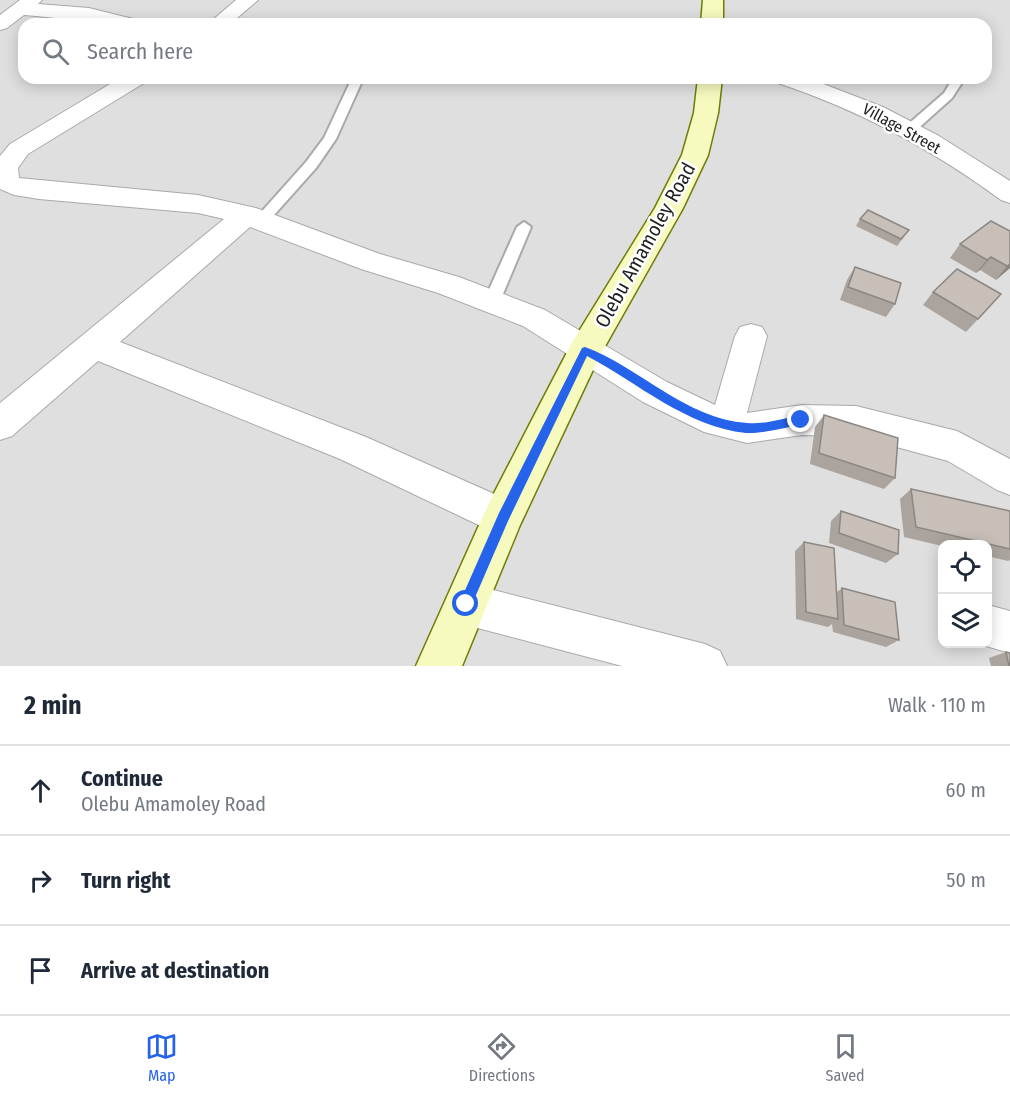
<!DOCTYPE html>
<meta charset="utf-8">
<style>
:root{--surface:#fff;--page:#f2f2f3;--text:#1f2937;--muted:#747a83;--line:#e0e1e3;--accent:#2563eb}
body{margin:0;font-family:"Fira Sans Condensed",sans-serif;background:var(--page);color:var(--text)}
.controls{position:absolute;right:18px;bottom:18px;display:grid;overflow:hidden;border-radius:12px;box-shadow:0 3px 15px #0003}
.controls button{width:54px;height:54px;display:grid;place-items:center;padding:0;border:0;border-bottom:2px solid var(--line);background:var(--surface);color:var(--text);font:30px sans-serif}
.stop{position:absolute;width:18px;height:18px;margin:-14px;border:4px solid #2563eb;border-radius:50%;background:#fff}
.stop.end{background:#2563eb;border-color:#fff;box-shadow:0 2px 6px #0008}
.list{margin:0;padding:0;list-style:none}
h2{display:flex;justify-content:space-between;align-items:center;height:78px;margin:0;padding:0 24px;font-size:26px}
h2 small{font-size:20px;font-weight:400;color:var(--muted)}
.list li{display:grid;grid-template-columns:39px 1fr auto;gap:18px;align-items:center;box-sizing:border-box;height:90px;padding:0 24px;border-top:2px solid var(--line)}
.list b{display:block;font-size:22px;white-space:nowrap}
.list p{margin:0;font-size:20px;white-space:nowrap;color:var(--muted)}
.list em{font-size:20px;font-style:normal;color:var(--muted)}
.icon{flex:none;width:33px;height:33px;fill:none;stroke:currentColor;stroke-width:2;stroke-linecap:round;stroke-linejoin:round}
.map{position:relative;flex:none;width:1010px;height:666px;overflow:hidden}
.search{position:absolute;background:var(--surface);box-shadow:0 3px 15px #0003;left:18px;right:18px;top:18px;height:66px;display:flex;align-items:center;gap:15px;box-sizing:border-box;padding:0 21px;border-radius:18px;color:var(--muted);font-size:22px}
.sheet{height:348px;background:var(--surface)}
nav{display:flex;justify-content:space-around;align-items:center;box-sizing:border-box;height:84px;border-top:2px solid var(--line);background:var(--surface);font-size:16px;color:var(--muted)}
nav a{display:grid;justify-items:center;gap:3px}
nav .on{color:var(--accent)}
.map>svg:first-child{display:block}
.residential{fill:#e0dfdf;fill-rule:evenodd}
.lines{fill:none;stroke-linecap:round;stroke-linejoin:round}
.lane-casing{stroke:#a9a9a9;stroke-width:4}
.street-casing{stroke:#a9a9a9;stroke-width:2}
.secondary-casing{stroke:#707d05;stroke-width:3}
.lane{fill:#fff;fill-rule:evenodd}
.street{fill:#fff;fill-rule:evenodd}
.secondary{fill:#f7fabf;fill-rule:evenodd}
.wall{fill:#aba49e}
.shaded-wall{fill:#8b8681}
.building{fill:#c7bfb8;stroke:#8b8681;stroke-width:1.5}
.route{fill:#2563eb}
.labels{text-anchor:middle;stroke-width:5;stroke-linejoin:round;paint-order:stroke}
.far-street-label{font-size:16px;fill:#222;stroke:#fff}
.street-label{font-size:20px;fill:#222;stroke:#fff}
</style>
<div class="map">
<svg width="1010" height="666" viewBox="0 0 1010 666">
<rect width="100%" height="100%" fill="#f2efe9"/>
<!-- residential -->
<path class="residential" d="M0 0H1010V666H0ZM24 24H986V78H24ZM942 544H988V644H942Z"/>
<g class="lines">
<!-- lane casing -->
<g class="lane-casing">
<path id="lane" d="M352 78 363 79 336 139 316 168 266 224H256L254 221 256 218 306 162 324 138Z
M953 78H965L952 98 913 133H905L903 130 905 127 944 93Z
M524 222 531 227 500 301 498 305H486L484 301 517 227Z"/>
</g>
<!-- street casing -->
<g class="street-casing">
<path id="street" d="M20 0H42L38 4 89 8 137 20 140 24C101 24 63 18 24 15L7 28 0 30V15Z
M236 0H258L230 24H208Z
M120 78H147L144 83 28 154 18 168 19 178 198 195 256 208 380 254 459 277 545 310 667 382 715 405 735 336 740 327 751 324 762 327 767 336 747 413 802 405 856 406 957 431 1010 459V495L997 490 948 461 856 436 802 435 747 443 704 432 643 402 523 326 438 293 361 269 250 227 120 342 366 437 517 504 522 517 517 530 503 535 489 530 340 459 98 361 12 436 0 440V403L224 219 198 213 39 199 14 195 0 189V156L10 144Z
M775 78H808L883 107 939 136 1010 181V203L1001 200C932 149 859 110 778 83Z
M466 583 705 644 720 651 727 666H622L466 625 451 619 445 604 451 589Z
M988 605 1010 611V653L979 644H988Z"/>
</g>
<!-- secondary casing -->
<g class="secondary-casing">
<path id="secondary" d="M703 0H723V24H701Z
M698 78H722L718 113 708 155 683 208 599 357 520 525 462 666H416L489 503 536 412 573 341 655 208 682 155 694 113Z"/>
</g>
<!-- lane -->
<use href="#lane" class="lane"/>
<!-- street -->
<use href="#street" class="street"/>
<!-- secondary -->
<use href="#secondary" class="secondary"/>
</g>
<!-- wall -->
<path class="wall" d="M860 219 904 237 897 246 856 226Z
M991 221 1010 268 996 280 980 270 976 273 950 258 960 244Z
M855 267 895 304 886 317 840 300 847 280Z
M933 292 1001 294 966 332 923 305Z
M824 415 895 478 884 489 810 464 815 427Z
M911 489 1010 511V560L1008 561 987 556V544H942V546L904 537 900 499Z
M841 511 898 554 886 563 829 543 831 521Z
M804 542 837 592 842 588 899 640 886 647 833 632 832 624 828 627 796 619 795 551Z
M1006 652 1010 666H991L989 658Z"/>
<!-- shaded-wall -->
<path class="shaded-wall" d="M991 257 980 270 976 273 987 260Z
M1010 264V268L996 280 1007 266Z"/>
<!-- building -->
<path class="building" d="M868 210 909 230 901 239 860 219Z
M991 221 1010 231V264L1007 266 991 257 987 260 960 244Z
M855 267 901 283 895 304 848 287Z
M957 269 1001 294 978 319 933 292Z
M824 415 898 438 895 478 819 453Z
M911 489 1010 511V549L916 527Z
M841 511 899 530 898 554 839 533Z
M804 542 834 548 838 619 806 612Z
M842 588 895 602 899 640 844 625Z
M1006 652 1010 653V666H1009Z"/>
<!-- route -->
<path class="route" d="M585 347C639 367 686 419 747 423 764 425 784 418 801 415L807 420 801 425C785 427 763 434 746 433 687 427 638 383 587 356L508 521 470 609 466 610 461 609 459 604 499 513 582 348Z"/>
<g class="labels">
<!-- far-street labels -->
<g class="far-street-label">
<text transform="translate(902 128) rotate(29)" y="6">Village Street</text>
</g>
<!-- street labels -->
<g class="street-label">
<text transform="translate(645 245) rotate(-61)" y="7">Olebu Amamoley Road</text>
</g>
</g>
</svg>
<div class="controls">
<button><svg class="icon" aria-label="locate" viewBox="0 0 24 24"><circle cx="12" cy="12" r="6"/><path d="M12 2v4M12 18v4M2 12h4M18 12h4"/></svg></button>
<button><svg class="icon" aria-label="layers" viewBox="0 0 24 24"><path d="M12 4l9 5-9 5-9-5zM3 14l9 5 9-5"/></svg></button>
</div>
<div class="stop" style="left:466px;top:604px"></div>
<div class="stop end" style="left:801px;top:420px"></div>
<div class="search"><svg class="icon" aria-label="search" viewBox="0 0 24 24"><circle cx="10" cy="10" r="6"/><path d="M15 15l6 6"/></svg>Search here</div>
</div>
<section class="sheet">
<h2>2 min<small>Walk · 110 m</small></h2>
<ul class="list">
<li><svg class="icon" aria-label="ahead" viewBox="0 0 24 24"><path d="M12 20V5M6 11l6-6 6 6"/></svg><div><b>Continue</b><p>Olebu Amamoley Road</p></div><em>60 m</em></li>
<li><svg class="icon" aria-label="right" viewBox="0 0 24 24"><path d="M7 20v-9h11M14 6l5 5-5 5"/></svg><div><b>Turn right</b></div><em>50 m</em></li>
<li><svg class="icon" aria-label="arrive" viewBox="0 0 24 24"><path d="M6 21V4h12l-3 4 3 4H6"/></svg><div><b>Arrive at destination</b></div></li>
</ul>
</section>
<nav>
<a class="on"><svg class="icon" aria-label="map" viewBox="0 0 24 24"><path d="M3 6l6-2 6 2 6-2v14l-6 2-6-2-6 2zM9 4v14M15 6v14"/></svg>Map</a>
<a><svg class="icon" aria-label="directions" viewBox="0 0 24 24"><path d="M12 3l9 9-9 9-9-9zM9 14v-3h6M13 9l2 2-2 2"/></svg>Directions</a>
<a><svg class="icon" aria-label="saved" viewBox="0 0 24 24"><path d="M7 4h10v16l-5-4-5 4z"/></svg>Saved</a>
</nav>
